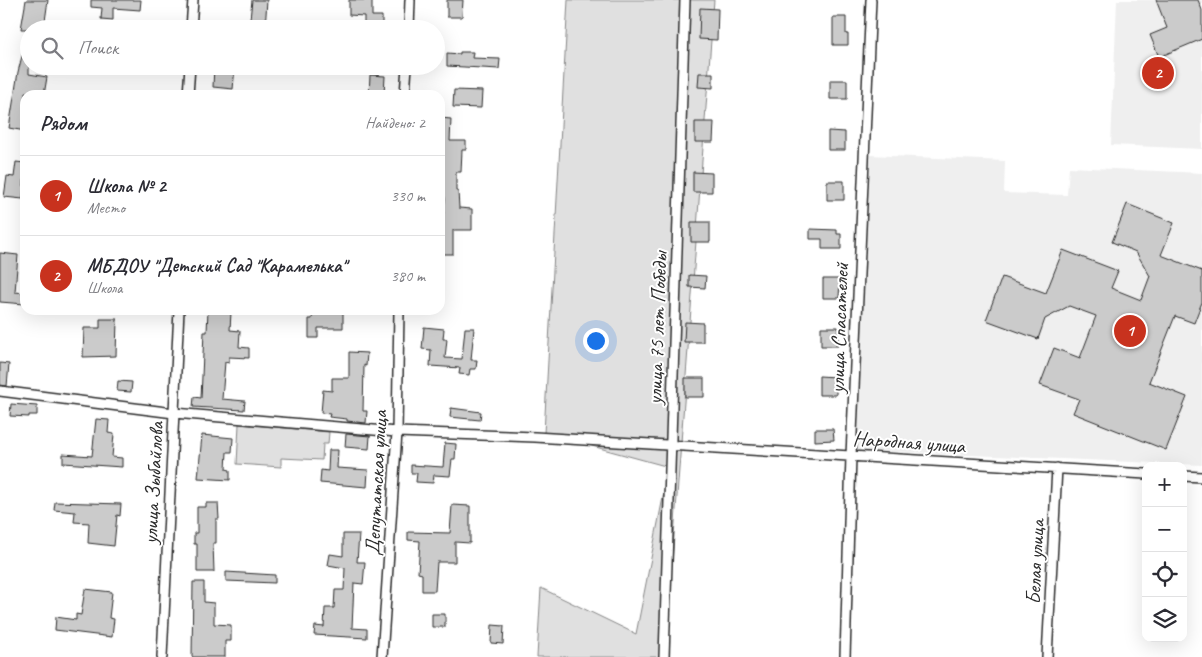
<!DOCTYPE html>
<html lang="ru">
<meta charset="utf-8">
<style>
:root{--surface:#fff;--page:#f2f2f3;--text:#2b2b33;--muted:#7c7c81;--line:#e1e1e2;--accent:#c8321e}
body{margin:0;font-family:Caveat,sans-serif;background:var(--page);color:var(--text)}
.controls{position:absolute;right:15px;bottom:15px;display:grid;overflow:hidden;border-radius:10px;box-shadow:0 5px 20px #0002}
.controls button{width:45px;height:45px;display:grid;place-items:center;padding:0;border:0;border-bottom:1px solid var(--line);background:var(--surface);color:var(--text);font:25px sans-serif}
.you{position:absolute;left:595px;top:340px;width:18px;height:18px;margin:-12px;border:4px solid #fff;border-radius:50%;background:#1a73e8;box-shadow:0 0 0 8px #1a73e833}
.badge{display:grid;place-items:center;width:32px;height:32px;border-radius:50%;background:var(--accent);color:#fff;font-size:16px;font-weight:700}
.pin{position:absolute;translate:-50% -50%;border:2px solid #fff;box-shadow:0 1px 5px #0006}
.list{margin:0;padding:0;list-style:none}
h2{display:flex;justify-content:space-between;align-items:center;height:65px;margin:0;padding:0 20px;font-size:21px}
h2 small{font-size:16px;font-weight:400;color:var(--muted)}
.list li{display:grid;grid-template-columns:32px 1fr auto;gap:15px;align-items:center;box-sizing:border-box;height:80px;padding:0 20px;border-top:1px solid var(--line)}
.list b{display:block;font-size:19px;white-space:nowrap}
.list p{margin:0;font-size:16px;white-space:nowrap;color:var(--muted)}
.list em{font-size:16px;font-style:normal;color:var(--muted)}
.icon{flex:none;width:28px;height:28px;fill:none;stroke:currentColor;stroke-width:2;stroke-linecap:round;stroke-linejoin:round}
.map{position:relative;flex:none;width:1202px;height:657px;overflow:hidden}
.search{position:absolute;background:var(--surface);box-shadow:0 5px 20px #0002;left:20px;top:20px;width:425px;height:55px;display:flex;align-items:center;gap:12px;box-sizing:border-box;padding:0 18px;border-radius:28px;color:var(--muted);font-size:19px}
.panel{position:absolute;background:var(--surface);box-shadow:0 5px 20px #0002;left:20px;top:90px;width:425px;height:225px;border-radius:15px}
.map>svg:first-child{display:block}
.built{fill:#efefef}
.green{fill:#e0e0e0;stroke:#868686}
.building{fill:#cbcbcb;stroke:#2b2b2b}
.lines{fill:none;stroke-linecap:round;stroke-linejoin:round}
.minor-casing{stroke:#2b2b2b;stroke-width:12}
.minor{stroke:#fff;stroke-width:9}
.labels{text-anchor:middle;stroke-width:4;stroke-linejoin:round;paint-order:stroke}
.street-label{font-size:21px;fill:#2b2b2b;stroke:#fff}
</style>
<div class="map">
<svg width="1202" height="657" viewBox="0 0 1202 657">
<rect width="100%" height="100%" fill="#fff"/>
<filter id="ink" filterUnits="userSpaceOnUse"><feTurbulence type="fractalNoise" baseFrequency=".02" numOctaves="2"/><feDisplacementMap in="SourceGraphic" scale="10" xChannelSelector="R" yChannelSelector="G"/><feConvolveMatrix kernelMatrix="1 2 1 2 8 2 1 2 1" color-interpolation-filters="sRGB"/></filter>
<g filter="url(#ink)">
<!-- built -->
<path class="built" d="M1117 0H1202V149L1111 145Z
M869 155 1005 161 1004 193 1067 195 1069 167 1202 173V465L857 450Z"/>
<!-- green -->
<path class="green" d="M568 0H714L665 657H537L541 588 636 634 669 467 544 433Z
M239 424 329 432 328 444H323L322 460 281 458V467L237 464Z"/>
<!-- building -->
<path class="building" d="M26 0H48L45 21 63 24V29H21Z
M91 0H141L140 10 113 8V20L101 19 102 8 91 7Z
M252 0H267L265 29H249Z
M349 0H372V16H382V29H364V16L349 15Z
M447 0H463L462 17H447Z
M1156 0H1198L1202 10V39L1159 57 1150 35 1167 28Z
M700 8 718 9 717 40 699 39Z
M833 17H846V34H848V45H833Z
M25 44H29V74L47 77 44 95 25 92V131L9 128 18 72Z
M460 52H473L472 58 500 59 499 69 447 66V53L460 54Z
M214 66 235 67 233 89 213 87Z
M699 73H713V88L698 87Z
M370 75 385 76 384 95H369Z
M830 80H847V99H830Z
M454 90 482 91 481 108 453 107Z
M441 118 451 119 450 141H466V150H462L461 172H456V191H458L459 208 472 209V230H453V254H440V219H443L445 199 443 188H440Z
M695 122H714L713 142H695Z
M828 131 845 132V150H828Z
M16 162 25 163 23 199 4 197 7 176 14 177Z
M693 172 712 173V192H693Z
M827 181H844V200H827Z
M1127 204 1174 223 1161 255 1202 271V302L1194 323 1175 316 1149 382 1187 397 1166 450 1073 413 1079 399 1040 385 1054 348 1080 358 1096 316 1069 306 1045 319 1038 339 986 320 1002 277 1046 293 1063 250 1118 271 1111 288 1141 300 1150 276 1136 252 1112 242Z
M691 222H710V242H691Z
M810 229 837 230V234H841V249H822V239H810Z
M0 253 18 255 15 292 25 293V304L0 302Z
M689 275 706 276 705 288 689 287Z
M823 279H840L839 298H823Z
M208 310 231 312 230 330 240 331 239 347 249 348V358L229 357V363L225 362 222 399 245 401 244 410 193 407 194 397 201 398 204 332H207Z
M313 310H343V328H318V338H309V319H312Z
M100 319H117L116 356 83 357 84 328H100Z
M685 322 703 323V342H684Z
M424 327 444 329 443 339H447L445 358 462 359 465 328H474L471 360H477L476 369H470L469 375 459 374 460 368 430 366 431 350 422 349Z
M821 327H838V346H821Z
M349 352 367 353 366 366 364 365 363 411H367L366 423 347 421V419L329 417 330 414 321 413 323 390 332 391V378H349Z
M0 363 9 364 7 386 0 385Z
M819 376 836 377V395H819Z
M685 378H704V397H685Z
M118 381 132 382 131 392 117 391Z
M11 404 37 406V415H29V417L10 416Z
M451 408 481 412 480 420 450 417Z
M96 419 109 420 108 433 114 434 112 457 122 458V467L63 463V454L92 456Z
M815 429H833L834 440 815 441Z
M346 434 370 436 369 449 345 447Z
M202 435 233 438 232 452H227L226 469 230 470V480L198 478Z
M445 443 456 444 455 459H452L450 476 434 475 433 483 416 482 417 473H411V465L443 467Z
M329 450H338L337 468 368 470 367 487 320 483 321 470 328 471Z
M55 502 121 504 120 516 117 515 114 546 88 543 89 523 74 522 75 512 54 510Z
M206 503H218L219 519H216V543H213L214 572H197V544H194V533H197V507H206Z
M452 505 470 506V543L455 542V562H437L435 591H422V574L418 573 420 541 408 540V532L450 533Z
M343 534H359L357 562H365L363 584 354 583 352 628 367 629V638L314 635 315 626 324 627 325 608H334L335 590H344L345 568 328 565 330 554 343 556Z
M226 572 275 575V583L226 581Z
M193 582H204V602L214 603V624L231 625V641H225V657H192Z
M85 589 112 592 109 618 114 619 112 637 55 630 56 617 76 620V614L81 615Z
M432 614H445V627H432Z
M492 625 504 626 503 644 491 643Z"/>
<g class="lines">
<!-- minor casing -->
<g class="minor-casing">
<path id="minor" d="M191 29 193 0
M409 29 410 0
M188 95 190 66
M405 95 407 66
M0 391 174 413 397 432 535 437 1146 474
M1183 476 1202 477
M162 657 179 310
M382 657 397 432 399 310
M664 657 685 0
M845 657 851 456 871 0
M1047 657 1057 468"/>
</g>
<!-- minor -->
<use href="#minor" class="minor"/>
</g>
</g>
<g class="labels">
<!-- street labels -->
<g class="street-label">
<text transform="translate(657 328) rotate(-88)" y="7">улица 75 лет Победы</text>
<text transform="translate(839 328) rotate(-88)" y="7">улица Спасателей</text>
<text transform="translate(909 442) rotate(4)" y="7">Народная улица</text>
<text transform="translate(153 483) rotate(-87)" y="7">улица Зыбайлова</text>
<text transform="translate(376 483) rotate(-87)" y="7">Депутатская улица</text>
<text transform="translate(1035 562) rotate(-87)" y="7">Белая улица</text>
</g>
</g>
</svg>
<div class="controls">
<button>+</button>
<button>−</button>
<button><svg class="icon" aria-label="locate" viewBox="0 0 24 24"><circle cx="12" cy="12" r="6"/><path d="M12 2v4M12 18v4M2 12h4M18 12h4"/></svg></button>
<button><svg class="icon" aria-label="layers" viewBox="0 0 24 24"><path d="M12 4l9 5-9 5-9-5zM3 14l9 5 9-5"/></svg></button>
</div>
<div class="you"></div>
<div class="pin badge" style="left:1130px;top:331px">1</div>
<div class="pin badge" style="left:1158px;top:73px">2</div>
<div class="search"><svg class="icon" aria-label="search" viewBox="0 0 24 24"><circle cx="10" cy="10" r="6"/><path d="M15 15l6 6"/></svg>Поиск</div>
<section class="panel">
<h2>Рядом<small>Найдено: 2</small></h2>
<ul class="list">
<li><span class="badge">1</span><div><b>Школа № 2</b><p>Место</p></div><em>330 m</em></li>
<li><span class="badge">2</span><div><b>МБДОУ &quot;Детский Сад &quot;Карамелька&quot;</b><p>Школа</p></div><em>380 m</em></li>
</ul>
</section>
</div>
